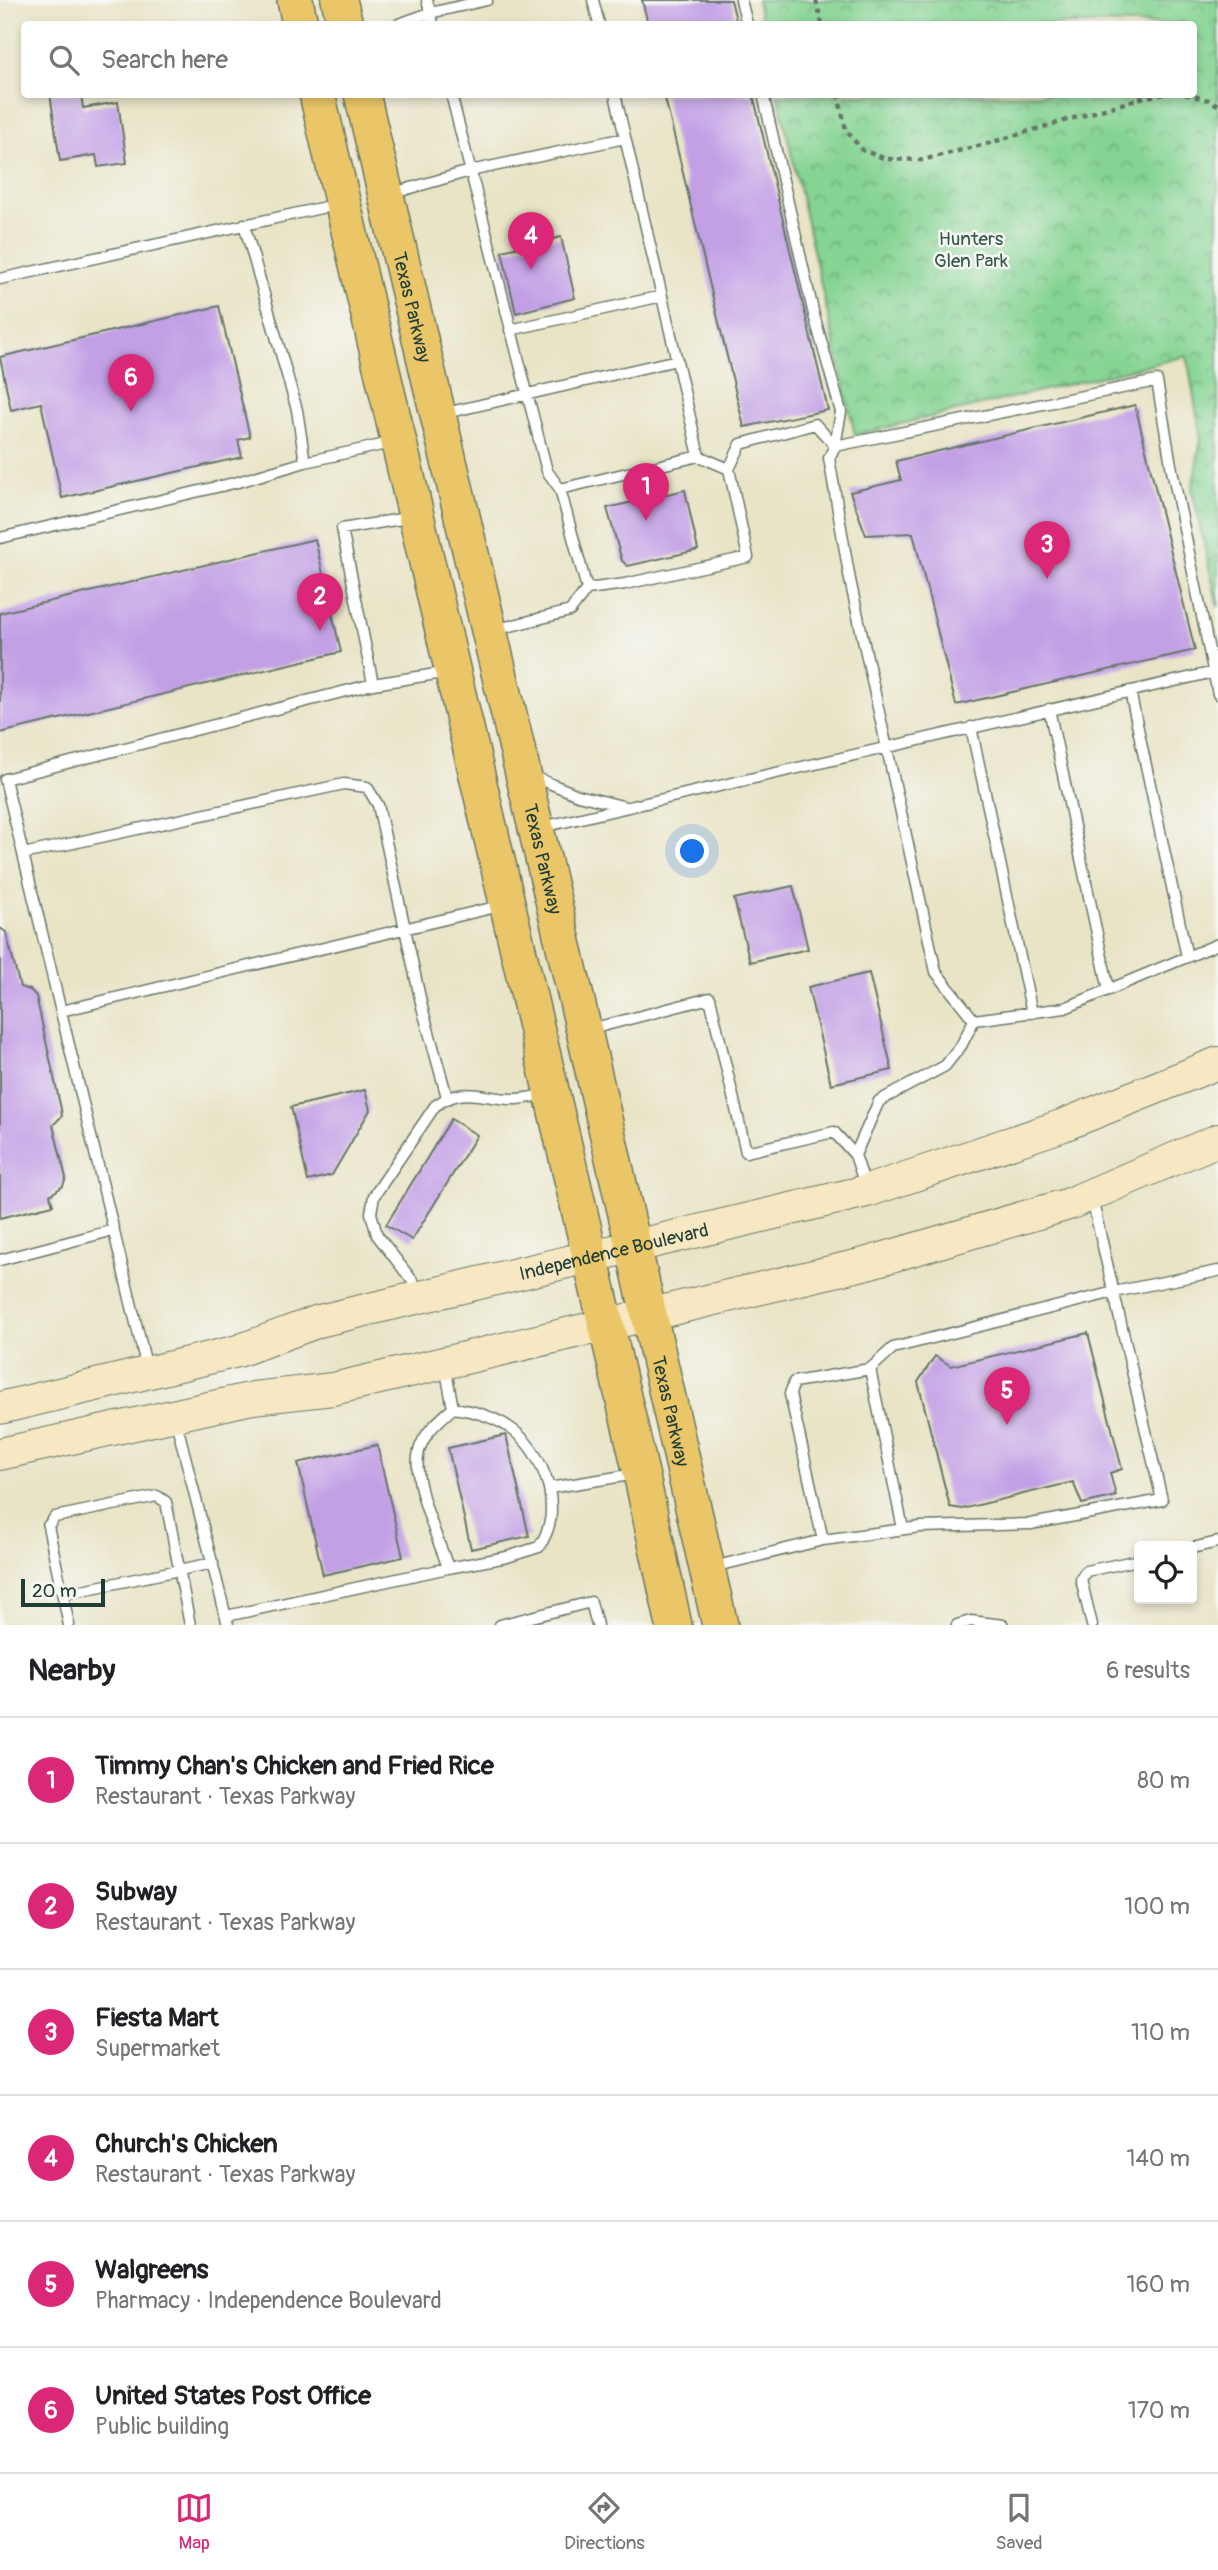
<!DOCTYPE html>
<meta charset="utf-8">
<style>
:root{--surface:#fff;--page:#f2f2f2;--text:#202124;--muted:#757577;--line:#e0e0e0;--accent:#db2777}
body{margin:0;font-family:Pangolin,sans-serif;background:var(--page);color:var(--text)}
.controls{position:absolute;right:21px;bottom:21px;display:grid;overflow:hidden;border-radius:7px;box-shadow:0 4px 10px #0003}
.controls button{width:63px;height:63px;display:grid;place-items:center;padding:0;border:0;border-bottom:2px solid var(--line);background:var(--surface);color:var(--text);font:35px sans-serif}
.scale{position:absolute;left:21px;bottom:18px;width:84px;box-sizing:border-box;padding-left:7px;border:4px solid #1f3d34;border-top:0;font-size:19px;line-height:24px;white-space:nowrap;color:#1f3d34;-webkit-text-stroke:5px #f6f6f2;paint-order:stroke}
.you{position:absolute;left:693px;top:852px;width:24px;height:24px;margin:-18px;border:5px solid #fff;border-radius:50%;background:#1a73e8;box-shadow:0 0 0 10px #1a73e833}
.badge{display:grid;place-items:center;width:46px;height:46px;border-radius:50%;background:var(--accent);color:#fff;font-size:23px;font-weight:700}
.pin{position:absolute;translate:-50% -58px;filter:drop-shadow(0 2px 4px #0008)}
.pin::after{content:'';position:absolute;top:37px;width:24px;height:21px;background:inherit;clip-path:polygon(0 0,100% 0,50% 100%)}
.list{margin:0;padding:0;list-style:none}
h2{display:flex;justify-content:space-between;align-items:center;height:91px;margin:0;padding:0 28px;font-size:30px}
h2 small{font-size:23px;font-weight:400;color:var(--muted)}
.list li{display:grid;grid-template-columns:46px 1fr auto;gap:21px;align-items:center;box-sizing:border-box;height:126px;padding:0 28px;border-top:2px solid var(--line)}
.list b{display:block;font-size:26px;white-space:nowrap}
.list p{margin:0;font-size:23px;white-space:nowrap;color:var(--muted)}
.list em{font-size:23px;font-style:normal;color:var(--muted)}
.icon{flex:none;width:38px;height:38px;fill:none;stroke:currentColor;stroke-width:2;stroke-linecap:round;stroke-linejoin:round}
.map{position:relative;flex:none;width:1218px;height:1625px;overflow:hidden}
.search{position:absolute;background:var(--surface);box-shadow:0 4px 10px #0003;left:21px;right:21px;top:21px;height:77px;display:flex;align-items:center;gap:18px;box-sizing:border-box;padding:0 24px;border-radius:7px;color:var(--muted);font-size:26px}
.sheet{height:847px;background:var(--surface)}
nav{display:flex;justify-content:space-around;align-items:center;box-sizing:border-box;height:98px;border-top:2px solid var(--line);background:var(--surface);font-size:19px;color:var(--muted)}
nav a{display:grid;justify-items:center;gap:4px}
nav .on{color:var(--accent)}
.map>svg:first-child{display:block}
.park{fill:url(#park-crowns);stroke:#528864;stroke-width:2}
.building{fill:#c3a0e6}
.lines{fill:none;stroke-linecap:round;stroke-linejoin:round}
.service-casing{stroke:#667767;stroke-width:13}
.secondary-casing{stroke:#667767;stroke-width:34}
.primary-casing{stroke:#667767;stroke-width:38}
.path{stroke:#667767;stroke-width:4.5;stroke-dasharray:5 5;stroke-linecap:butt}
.service{stroke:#fff;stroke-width:10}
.secondary{stroke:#f7e8c3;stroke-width:32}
.primary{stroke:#ebc669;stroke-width:35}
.labels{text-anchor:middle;stroke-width:5;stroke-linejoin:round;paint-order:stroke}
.park-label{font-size:19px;fill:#335b47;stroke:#f6f6f2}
.street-label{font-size:19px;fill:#1f3d34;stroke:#f6f6f2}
</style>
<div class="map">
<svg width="1218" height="1625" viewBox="0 0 1218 1625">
<defs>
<pattern id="park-crowns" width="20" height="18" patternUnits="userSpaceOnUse" patternTransform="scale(1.75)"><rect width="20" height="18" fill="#85d493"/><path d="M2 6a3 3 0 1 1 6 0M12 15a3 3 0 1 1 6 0" fill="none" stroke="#6cad79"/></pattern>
</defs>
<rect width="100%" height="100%" fill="#f6f6f2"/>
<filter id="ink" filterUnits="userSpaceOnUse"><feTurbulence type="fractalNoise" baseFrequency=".0143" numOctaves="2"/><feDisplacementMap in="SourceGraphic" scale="14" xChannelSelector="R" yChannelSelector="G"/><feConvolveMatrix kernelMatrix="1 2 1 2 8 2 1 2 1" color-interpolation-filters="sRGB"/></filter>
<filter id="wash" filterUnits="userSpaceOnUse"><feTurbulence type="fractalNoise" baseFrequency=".00686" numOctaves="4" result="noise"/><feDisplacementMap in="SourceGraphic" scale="28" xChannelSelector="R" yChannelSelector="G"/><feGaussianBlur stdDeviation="1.57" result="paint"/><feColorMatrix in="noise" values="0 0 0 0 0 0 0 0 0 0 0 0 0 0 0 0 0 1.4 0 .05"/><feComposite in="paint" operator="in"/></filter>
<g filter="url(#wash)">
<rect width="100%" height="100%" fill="#e9e4c6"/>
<!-- park -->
<path class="park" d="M757 0H1218V607L1192 490 1201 439 1187 356 855 435 778 95 1194 94V24H762Z"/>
<g id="blocks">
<!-- building -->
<path class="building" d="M642 0H731L737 24H648Z
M50 94H81L83 108 118 102 127 163 98 167 96 155 60 161Z
M664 94H753L828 410 744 427Z
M561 237 575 298 516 313 502 251Z
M219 306 250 437 238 440 242 457 62 498 41 403 11 410 0 357Z
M1135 405 1195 650 956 705 913 533 866 535 850 492 901 480 896 461Z
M685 490 698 550 628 566 622 561 607 508Z
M315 539 341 652 0 733V613Z
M793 886 808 949 750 962 734 899Z
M0 928 6 932 20 987 30 990 36 996 61 1109 62 1116 53 1125 66 1178 63 1186 50 1195 53 1205 0 1218Z
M869 973 892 1070 831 1084 808 987Z
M365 1090 370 1110 332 1175 308 1181 291 1107Z
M451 1119 477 1135 412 1240 386 1225Z
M1088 1333 1122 1469 1110 1473 1116 1496 1082 1504 1073 1482 962 1509 950 1507 918 1382 935 1356 951 1366Z
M506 1435 529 1536 471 1549 448 1448Z
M377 1445 403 1557 323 1575 298 1463Z"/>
</g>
</g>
<g filter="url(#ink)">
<use href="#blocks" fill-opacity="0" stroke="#667767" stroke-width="2"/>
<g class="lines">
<!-- service casing -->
<g class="service-casing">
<path id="service" d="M427 0 433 24
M593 0 599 24
M741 0 747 24
M399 24 430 13 487 0
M451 94 547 471 560 489
M615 94 699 456 729 469
M763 94 814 315 841 412 835 446
M390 194 470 171 625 138
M244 224 297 410 305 462
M0 279 339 204
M510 330 662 296
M441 414 677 360
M413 517 342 529 373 684 449 672
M0 538 238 482 305 462 395 442
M587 589 560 489 699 456
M494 630 570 611 587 589 625 584 748 557 729 469 741 444 815 424 835 446
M1130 691 1187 957
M1049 709 1109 990
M971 727 1032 1013
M532 776 578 795 626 807
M542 827 1214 672
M23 854 344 784 367 787 378 805 422 1007 447 1097
M61 1011 504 905
M974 1020 1065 1008 1218 944
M587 1030 710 998 746 1152 834 1132 855 1155
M866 1188 855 1155 879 1101 945 1066 961 1046 974 1020 936 972 850 580 829 458 835 446 1157 381 1171 465 1218 694
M0 1260 114 1230
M421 1292 377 1235 371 1213 374 1196 435 1106C461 1086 479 1097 509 1099 521 1100 535 1096 547 1094
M445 1366 453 1408
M147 1369 5 779 373 684
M175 1417 228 1625
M903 1529 870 1369 893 1348 1114 1292 1218 1271
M823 1540 790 1394 794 1382 870 1369
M1192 1548 1218 1542
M713 1567 823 1540 920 1527 1031 1524 1162 1500 1092 1199
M448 1568 507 1557 539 1547C552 1527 553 1511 549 1488
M63 1594 213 1563
M226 1616 448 1568C438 1537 411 1482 419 1451 424 1432 440 1420 453 1408 504 1415 535 1437 549 1488L636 1474
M69 1625 48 1526 55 1517 157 1496 166 1502 190 1625
M500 1625 591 1602 597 1625
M957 1625 971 1621 1003 1625
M1092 1625 1081 1579 1086 1571 1139 1560"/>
</g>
<!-- secondary casing -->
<g class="secondary-casing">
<g id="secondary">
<path id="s1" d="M0 1408 238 1351 319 1321 867 1191 1061 1126 1218 1063"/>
<path d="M0 1454 253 1398 333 1389 864 1264 1069 1204 1218 1140"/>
</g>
</g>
<!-- primary casing -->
<g class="primary-casing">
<g id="primary">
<path d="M295 0 300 24"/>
<path d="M339 0 345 24"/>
<path d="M317 94 641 1473 674 1625"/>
<path id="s2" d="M362 94 584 1031 720 1625"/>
</g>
</g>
<!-- path -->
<path class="path" d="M816 0 822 24
M838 94 846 130 862 150 886 159 922 160 986 144 1145 97 1166 94
M1185 94 1209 100 1218 105"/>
<!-- service -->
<use href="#service" class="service"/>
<!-- secondary -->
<use href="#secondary" class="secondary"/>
<!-- primary -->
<use href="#primary" class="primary"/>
</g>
</g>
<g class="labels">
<!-- park labels -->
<g class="park-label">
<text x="971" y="245">Hunters<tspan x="971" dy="22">Glen Park</tspan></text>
</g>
<!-- street labels -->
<g class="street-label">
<text dy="7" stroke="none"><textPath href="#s2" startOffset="219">Texas Parkway</textPath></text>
<text dy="7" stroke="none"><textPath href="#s2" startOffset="786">Texas Parkway</textPath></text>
<text dy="7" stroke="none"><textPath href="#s1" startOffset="634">Independence Boulevard</textPath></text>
<text dy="7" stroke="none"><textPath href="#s2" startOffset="1353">Texas Parkway</textPath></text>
</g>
</g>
</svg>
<div class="controls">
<button><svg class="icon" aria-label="locate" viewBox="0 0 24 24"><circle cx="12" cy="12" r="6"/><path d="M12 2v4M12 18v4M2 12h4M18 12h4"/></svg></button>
</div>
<div class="scale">20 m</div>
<div class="you"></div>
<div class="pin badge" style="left:646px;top:521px">1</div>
<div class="pin badge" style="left:320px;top:631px">2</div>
<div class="pin badge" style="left:1047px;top:579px">3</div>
<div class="pin badge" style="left:531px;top:270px">4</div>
<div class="pin badge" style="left:1007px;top:1425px">5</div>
<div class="pin badge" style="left:131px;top:412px">6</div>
<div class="search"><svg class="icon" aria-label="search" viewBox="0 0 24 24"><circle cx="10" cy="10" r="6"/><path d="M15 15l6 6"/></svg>Search here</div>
</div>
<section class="sheet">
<h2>Nearby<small>6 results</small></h2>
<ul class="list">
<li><span class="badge">1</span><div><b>Timmy Chan's Chicken and Fried Rice</b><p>Restaurant · Texas Parkway</p></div><em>80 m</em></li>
<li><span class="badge">2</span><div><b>Subway</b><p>Restaurant · Texas Parkway</p></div><em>100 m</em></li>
<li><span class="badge">3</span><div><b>Fiesta Mart</b><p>Supermarket</p></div><em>110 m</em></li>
<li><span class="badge">4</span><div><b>Church's Chicken</b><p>Restaurant · Texas Parkway</p></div><em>140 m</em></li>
<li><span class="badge">5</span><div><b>Walgreens</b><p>Pharmacy · Independence Boulevard</p></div><em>160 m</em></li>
<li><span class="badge">6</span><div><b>United States Post Office</b><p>Public building</p></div><em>170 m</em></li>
</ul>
</section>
<nav>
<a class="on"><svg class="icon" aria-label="map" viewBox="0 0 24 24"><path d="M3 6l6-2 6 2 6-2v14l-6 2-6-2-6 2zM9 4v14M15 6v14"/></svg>Map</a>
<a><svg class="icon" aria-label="directions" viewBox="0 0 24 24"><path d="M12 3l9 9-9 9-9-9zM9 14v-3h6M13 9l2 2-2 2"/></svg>Directions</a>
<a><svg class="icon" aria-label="saved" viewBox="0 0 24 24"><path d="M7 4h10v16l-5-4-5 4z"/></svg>Saved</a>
</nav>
